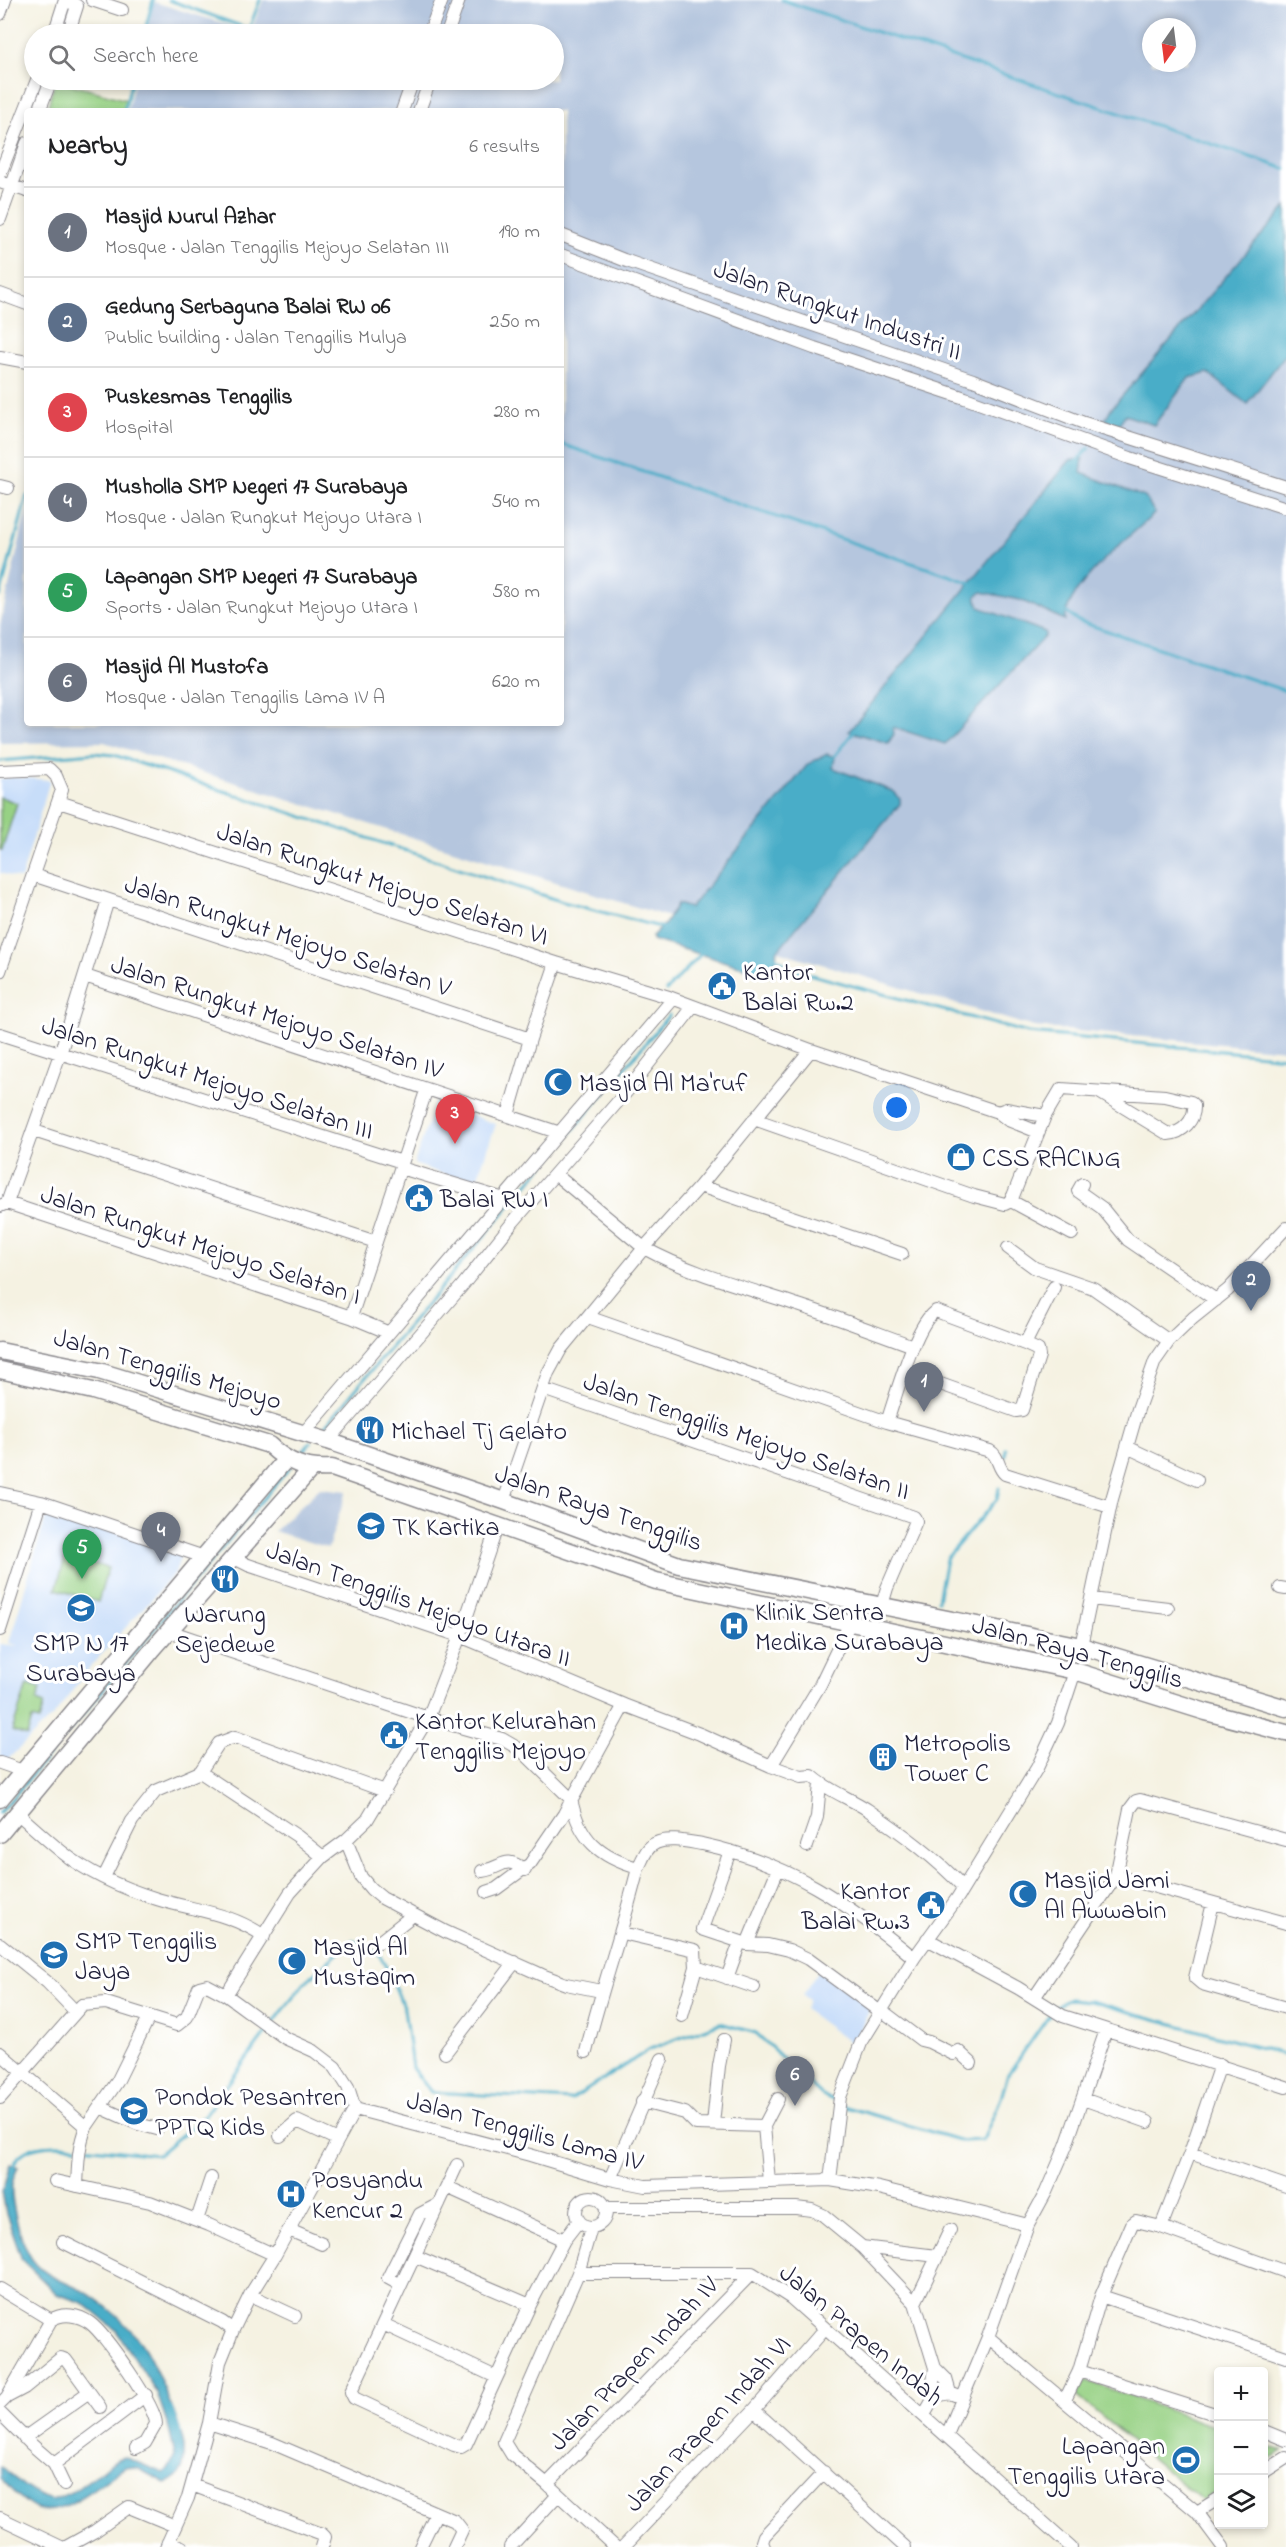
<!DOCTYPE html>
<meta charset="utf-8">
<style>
:root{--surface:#fff;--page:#f6f6f6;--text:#202124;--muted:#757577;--line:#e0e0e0;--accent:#ea580c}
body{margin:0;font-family:"Indie Flower",sans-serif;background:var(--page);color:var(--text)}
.controls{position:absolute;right:18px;bottom:18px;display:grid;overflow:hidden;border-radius:6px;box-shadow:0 3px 9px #0003}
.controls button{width:54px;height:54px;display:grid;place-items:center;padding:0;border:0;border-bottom:2px solid var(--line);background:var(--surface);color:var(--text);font:30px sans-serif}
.compass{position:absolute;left:1142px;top:18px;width:54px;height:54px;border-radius:50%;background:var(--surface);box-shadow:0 3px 9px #0003;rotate:194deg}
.you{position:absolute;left:897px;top:1108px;width:21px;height:21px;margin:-15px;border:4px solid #fff;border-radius:50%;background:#1a73e8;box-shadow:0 0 0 9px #1a73e833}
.badge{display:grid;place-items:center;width:39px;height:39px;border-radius:50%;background:var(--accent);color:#fff;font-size:20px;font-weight:700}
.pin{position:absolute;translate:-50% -50px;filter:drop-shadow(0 2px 3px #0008)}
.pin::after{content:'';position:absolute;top:32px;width:21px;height:18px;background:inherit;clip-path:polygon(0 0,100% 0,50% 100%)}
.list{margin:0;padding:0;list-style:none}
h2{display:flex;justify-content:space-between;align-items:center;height:78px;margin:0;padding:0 24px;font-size:26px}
h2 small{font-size:20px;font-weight:400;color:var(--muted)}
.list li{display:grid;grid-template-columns:39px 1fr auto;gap:18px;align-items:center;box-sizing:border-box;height:90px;padding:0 24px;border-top:2px solid var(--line)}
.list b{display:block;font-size:22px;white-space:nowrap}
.list p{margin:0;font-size:20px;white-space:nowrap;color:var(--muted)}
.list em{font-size:20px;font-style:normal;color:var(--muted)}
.icon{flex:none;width:33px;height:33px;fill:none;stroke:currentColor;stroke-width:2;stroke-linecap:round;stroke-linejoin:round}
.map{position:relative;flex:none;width:1286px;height:2547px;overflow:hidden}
.search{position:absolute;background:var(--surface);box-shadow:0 3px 9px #0003;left:24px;top:24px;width:540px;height:66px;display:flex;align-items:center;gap:15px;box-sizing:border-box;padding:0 21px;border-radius:33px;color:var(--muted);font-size:22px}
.panel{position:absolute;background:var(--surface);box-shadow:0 3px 9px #0003;left:24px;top:108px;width:540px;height:618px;border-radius:6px}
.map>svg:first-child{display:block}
.built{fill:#c7ddf9}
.industrial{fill:#b5c6de;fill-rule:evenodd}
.green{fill:#97d184;stroke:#5c7a60;stroke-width:1.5}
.water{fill:#49adc8;stroke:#366882;stroke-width:1.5}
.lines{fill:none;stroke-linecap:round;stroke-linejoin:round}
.stream{stroke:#49adc8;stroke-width:3}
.street-casing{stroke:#8c8a8e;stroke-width:14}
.secondary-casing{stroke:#8c8a8e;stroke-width:19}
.street{stroke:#fff;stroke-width:12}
.secondary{stroke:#fff;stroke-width:16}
.labels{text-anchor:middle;stroke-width:6;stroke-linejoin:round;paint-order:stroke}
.street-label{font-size:26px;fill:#22223b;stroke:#fff}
.poi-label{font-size:26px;fill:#22223b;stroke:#fff;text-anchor:start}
</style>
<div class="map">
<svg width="1286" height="2547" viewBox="0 0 1286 2547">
<rect width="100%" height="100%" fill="#fff"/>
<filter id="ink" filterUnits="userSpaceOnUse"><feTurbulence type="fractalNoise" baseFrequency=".0167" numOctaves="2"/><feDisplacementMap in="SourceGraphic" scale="12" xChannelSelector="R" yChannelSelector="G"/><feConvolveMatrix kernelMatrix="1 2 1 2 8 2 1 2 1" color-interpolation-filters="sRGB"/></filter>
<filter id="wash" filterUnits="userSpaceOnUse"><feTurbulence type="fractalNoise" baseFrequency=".008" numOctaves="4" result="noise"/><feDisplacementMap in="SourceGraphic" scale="24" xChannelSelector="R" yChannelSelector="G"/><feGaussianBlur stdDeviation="1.35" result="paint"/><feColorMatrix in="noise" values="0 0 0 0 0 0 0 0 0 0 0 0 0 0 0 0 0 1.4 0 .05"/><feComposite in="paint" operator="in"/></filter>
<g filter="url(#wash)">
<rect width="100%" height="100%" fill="#f5f2e2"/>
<!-- built -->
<path class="built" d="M13 777 50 780 21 879 0 873V779Z
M435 1102 496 1124 475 1185 414 1164Z
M47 1513 100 1526 182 1552 175 1573 90 1667 55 1714 7 1760 0 1757V1644L19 1646 9 1643Z
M819 1970 871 2007 853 2045 804 2009 809 2000 802 1995Z"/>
<!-- industrial -->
<path class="industrial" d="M263 0H1286V1050L1034 1027 801 958 104 742 0 743V625L27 509V723H561V111H127L135 80H554V34H146L154 2 251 32ZM1151 27H1187V63H1151Z
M320 1488 347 1491 328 1548 274 1531Z"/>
<!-- green -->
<path class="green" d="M55 80 127 100 124 111H47Z
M0 797 17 803 2 850H0Z
M66 1555 108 1568 98 1602 56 1589Z
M27 1685 41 1689 37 1701 44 1704 39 1721 32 1719 27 1736 12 1731Z
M1085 2380 1218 2428V2491L1203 2501 1077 2396Z
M1264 2445 1282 2451 1264 2463Z"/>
<!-- water -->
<path class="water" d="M1286 207V354L1247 404 1208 373 1189 378 1154 425 1125 415 1119 424 1105 420 1110 410Z
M1083 459 1081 473 1145 497 1155 513C1129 538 1067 585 1065 620L1020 600 982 592 976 596 979 607 1045 632V636L945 744 893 727 894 734 888 743 849 731 1070 460Z
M827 754 835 757 833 768 892 791 900 799V804L777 951 773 976 652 940V936L665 924 677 904 690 908 808 764Z
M10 2164 18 2167C16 2172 13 2178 12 2184 10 2201 20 2238 29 2254 42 2279 71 2282 92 2296 109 2308 129 2326 141 2343 152 2358 184 2431 184 2448 185 2465 183 2479 165 2483L139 2469 125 2467C105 2480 64 2517 39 2510 26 2506 11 2488 0 2478V2466C17 2480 31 2495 53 2500L74 2491 117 2459 124 2457 163 2473 168 2470 175 2456 169 2429 157 2393 116 2330 83 2303 57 2294 22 2260 6 2214 2 2191Z"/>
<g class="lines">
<!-- stream -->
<path class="stream" d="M169 0 249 29 260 0
M782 0 1286 169
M144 34 153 0
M124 111 132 80
M561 444 974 584
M1077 461 1089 448
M0 596 27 496
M1063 610 1078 621 1286 691
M833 758 855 730
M0 761 94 753 114 755 563 902 664 928
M774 956 794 970 1028 1033 1286 1057
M666 991 702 953
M320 1432 669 1015
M1005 1456 1006 1449
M298 1458 311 1442
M938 1600 946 1559 997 1499 999 1488
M0 1813 290 1467
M1054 2007 1070 1999 1090 2001 1286 2055
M272 2025 304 1983 353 1940 378 1953 388 1969 404 2009 412 2068 431 2092 571 2100 650 2049 720 2023 756 2033 822 2095 835 2101
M843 2106 962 2141 983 2140 1001 2098 1008 2074 1051 2013
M83 2147 158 2155 204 2116 268 2030
M13 2168C19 2142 56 2144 77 2146
M171 2408 180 2432"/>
</g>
</g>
<g filter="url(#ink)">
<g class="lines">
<!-- street casing -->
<g class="street-casing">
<path id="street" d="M67 0 77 6 68 34
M92 0 122 10
M0 14 5 0
M54 34 65 0
M429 34 442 0
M447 34 459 0
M39 111 51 80
M402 111 413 80
M419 111 430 80
M0 174 37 80
M0 182 27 191
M0 219 27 143
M561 235 624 260 973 380 1084 423 1286 487
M561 255 814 348 965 398 1130 458 1286 508
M0 294 27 304
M0 357 27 362
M0 486 8 488
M0 771 49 769 56 776 62 790 0 971
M59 802 556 963 669 997 811 1050 998 1112 1008 1120 1038 1132
M33 875 530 1039
M85 976 557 1132
M0 1034 402 1162
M998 1112 1006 1109 1045 1116
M508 1115 530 1039 556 963
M754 1119 974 1196 1005 1204 1009 1202 1013 1196 1045 1116 1061 1089 1165 1096 1191 1102 1194 1105C1195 1120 1183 1133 1168 1134L1099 1092
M34 1131 376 1242
M401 1168 504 1199
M555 1174 644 1248C693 1275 751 1289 804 1307 841 1319 877 1333 913 1346
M1082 1184 1078 1191 1102 1208 1128 1240 1216 1300
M700 1186 902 1254
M1011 1201 1072 1234
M7 1203 60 1054 108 900
M0 1206 7 1203 351 1317 387 1332
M1008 1248 1035 1268 1093 1288 1169 1341
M351 1317 426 1091
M588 1317 887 1422 990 1451C999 1456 997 1467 1005 1474L1110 1507
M904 1371 1016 1411 1022 1410 1039 1356 1038 1350 1025 1344
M543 1389 914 1517 916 1521 887 1588 882 1605
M887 1422C895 1399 916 1321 936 1311L1025 1344 1054 1287
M303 1434 673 999
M328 1441 462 1286 513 1222 628 1090 693 1007
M1127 1447 1197 1480
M0 1493 41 1502 204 1557
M504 1501 548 1373 561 1349 644 1248 700 1186 811 1050
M232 1557 248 1565 460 1636 624 1705
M1280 1588 1286 1589
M1091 1599 1168 1608
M0 1630 41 1502
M169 1631 428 1718 502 1739 521 1750 571 1799
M1081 1646 1112 1499 1138 1409 1155 1361 1169 1341 1193 1318 1228 1290 1286 1228
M0 1763 23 1771
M771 1766 820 1685 850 1623
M200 1772 219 1743 235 1737 385 1791
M200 1772 297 1836 323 1857
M571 1799C579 1839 599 1857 638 1868 643 1859 646 1847 656 1843 668 1837 689 1842 702 1844 788 1862 848 1903 914 1958
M17 1813C32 1826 47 1840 62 1852 88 1873 125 1889 157 1899 196 1911 229 1912 264 1936
M346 1840 361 1877 371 1889 382 1898 446 1932 542 1975 566 1984 601 1991
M807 1846 817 1817 820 1783
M730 1851 702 1929 747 1944 768 1945 789 1950 808 1959 879 2011
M482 1871C504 1868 503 1854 525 1870
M1116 1876 1286 1923
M104 1877 132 1821 156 1791 200 1772
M487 1892 496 1889 530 1864 564 1814 624 1705 700 1734 771 1766 801 1777 812 1776C828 1791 850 1798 868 1810 902 1833 935 1857 963 1887
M1213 1903 1195 1978 1202 1984 1286 2008
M622 1933 695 1950 696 1967 754 1987
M927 1939 1018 1988 1063 2016 1286 2087
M379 1942 413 1915
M0 1944 47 1982 75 2011
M747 1944 778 1869
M727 1978 740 1942
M1034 1998 1116 1876 1130 1809 1136 1801 1140 1800 1286 1840
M880 2009 921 2040 929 2042 953 2054 958 2051 971 2063
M682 2016 696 1967
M586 2052C601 1990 623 1930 638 1868
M0 2053 86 2127C78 2146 78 2166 77 2186
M445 2053 515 1962
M0 2098 82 2005 106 2003 177 2025 187 2017 199 1987 207 1985 226 1995
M1083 2099 1148 2122
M642 2102 685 2113 696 2124 764 2126 769 2182
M100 2107 138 2124 157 2129
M355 2109 348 2087 335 2067 314 2051 285 2038 226 1995 290 1893 323 1857 346 1840 367 1820 428 1718 460 1636 498 1524
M355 2109 530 2155 610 2179 645 2186 830 2180 879 2188 1028 2225
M713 2124 719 2066 724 2040
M764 2126 778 2099
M86 2127 117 2082 149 2017
M280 2136 297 2121 338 2140
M1190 2153 1286 2186
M457 2165 351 2392 354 2398 454 2445 461 2447 466 2444 530 2305 564 2240 578 2222
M610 2179 662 2059
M830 2180 840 2097 861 2043 914 1958 958 1897 1037 1768 1058 1723 1075 1671
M55 2181 150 2202 209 2225 275 2255
M447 2187 564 2240
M576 2212a15 15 0 1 1 30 0a15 15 0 1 1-30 0Z
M606 2208H796L812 2210 823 2215 862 2247 915 2303 935 2368 933 2381 935 2396
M197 2220 211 2178
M1161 2227 1190 2153 1220 2065
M591 2228 578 2273 504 2442 512 2455 547 2484 615 2547
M289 2230 322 2244
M63 2242 222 2322 233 2330
M862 2247 937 2256
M415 2256 530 2305
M578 2273H752L791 2298 1071 2547
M401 2285 388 2278 420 2214 439 2204
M0 2289 51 2320C63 2312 79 2315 90 2323 105 2334 156 2406 156 2424L145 2443 136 2448
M250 2295 295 2316
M1101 2296 1286 2357
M915 2303 950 2230
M383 2324 496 2377
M988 2337 1197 2512 1223 2547
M935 2368 946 2379 950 2393
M1079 2371 1218 2415
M7 2397 24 2388 61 2358 66 2360 100 2407
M1065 2400 1079 2371 1101 2296 1132 2224 1136 2221 1161 2227 1286 2272
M0 2404 7 2397 51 2320
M754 2410 905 2547
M0 2413 31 2444 54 2464 64 2485
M924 2415 935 2396 950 2393 962 2398
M209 2423 272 2443 455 2521 462 2530 454 2547
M1264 2431 1286 2440
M947 2435 988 2337 1028 2225 1046 2192 1066 2146 1106 2030
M24 2438 89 2392
M54 2464 146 2395
M1264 2472 1286 2458
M547 2484 752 2273
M192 2485 322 2534 325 2537 322 2547
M1197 2512 1218 2499
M0 2518 61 2547
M168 2542 182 2547
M66 2547 95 2531 129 2507 175 2526
M166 2547 188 2498 209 2423 220 2362 233 2330 250 2295 275 2255 355 2109
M420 2547 436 2514
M510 2547 557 2496
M623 2547 754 2410 824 2330
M764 2547 762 2542 764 2536 824 2472"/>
</g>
<!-- secondary casing -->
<g class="secondary-casing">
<path id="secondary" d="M0 1351 99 1371 328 1441 504 1501 679 1565 1081 1646 1286 1708
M0 1370 93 1391 269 1445C288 1463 306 1470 332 1468L656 1581 1075 1671 1206 1712 1286 1733
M0 1799 286 1459
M0 1834 153 1649 312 1468"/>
</g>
<!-- street -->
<use href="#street" class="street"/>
<!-- secondary -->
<use href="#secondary" class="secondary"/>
</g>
</g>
<!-- icons -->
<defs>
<g id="civic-disc" transform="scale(1.5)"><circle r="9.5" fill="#1f6fb2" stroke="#fff"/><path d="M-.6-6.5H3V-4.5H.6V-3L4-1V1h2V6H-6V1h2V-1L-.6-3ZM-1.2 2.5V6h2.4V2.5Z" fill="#fff"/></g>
<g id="mosque-disc" transform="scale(1.5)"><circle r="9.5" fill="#1f6fb2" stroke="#fff"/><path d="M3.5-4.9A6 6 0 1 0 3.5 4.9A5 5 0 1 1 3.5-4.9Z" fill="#fff"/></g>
<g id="shop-disc" transform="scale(1.5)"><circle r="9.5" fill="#1f6fb2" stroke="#fff"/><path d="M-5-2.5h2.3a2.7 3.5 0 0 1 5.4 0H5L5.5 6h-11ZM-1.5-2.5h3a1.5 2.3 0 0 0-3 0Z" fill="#fff"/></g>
<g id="restaurant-disc" transform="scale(1.5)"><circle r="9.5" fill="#1f6fb2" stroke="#fff"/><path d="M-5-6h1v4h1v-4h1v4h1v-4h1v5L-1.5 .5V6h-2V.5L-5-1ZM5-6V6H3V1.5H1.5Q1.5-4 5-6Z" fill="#fff"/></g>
<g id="school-disc" transform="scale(1.5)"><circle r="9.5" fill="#1f6fb2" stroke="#fff"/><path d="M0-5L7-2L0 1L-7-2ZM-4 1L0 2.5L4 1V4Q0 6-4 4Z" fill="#fff"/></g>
<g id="hospital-disc" transform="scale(1.5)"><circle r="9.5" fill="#1f6fb2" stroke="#fff"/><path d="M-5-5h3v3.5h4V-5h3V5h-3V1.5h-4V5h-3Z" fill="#fff"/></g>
<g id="building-disc" transform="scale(1.5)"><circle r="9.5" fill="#1f6fb2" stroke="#fff"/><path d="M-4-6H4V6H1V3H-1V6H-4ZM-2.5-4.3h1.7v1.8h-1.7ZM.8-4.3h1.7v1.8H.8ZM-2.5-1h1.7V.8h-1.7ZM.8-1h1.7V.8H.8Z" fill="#fff"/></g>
<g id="stadium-disc" transform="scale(1.5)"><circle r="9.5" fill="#1f6fb2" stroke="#fff"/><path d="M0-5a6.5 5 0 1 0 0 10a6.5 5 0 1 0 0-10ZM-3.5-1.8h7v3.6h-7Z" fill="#fff"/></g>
</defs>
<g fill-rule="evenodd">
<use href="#civic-disc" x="722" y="986"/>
<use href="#mosque-disc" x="558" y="1082"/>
<use href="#shop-disc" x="961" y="1157"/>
<use href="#civic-disc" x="419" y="1198"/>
<use href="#restaurant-disc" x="370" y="1430"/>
<use href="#school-disc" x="371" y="1526"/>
<use href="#restaurant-disc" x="225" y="1579"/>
<use href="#school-disc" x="81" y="1608"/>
<use href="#hospital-disc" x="734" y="1626"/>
<use href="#civic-disc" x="394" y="1735"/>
<use href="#building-disc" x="883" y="1757"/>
<use href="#mosque-disc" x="1023" y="1894"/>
<use href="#civic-disc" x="931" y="1905"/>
<use href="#school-disc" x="54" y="1955"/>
<use href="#mosque-disc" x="292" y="1961"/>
<use href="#school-disc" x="134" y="2111"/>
<use href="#hospital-disc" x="291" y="2194"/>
<use href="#stadium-disc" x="1186" y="2460"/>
</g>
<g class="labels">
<!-- street labels -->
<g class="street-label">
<text transform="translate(838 309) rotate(19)" y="9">Jalan Rungkut Industri II</text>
<text transform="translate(383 883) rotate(18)" y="9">Jalan Rungkut Mejoyo Selatan VI</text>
<text transform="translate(288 935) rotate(18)" y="9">Jalan Rungkut Mejoyo Selatan V</text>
<text transform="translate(277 1016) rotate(18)" y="9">Jalan Rungkut Mejoyo Selatan IV</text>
<text transform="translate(208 1077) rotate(18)" y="9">Jalan Rungkut Mejoyo Selatan III</text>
<text transform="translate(201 1244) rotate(18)" y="9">Jalan Rungkut Mejoyo Selatan I</text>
<text transform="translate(168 1368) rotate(16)" y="9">Jalan Tenggilis Mejoyo</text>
<text transform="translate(747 1435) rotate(19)" y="9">Jalan Tenggilis Mejoyo Selatan II</text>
<text transform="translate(599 1507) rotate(19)" y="9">Jalan Raya Tenggilis</text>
<text transform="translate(419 1603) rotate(20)" y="9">Jalan Tenggilis Mejoyo Utara II</text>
<text transform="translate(1078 1651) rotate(15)" y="9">Jalan Raya Tenggilis</text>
<text transform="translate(525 2130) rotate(15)" y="9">Jalan Tenggilis Lama IV</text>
<text transform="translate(862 2334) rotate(40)" y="9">Jalan Prapen Indah</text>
<text transform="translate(633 2363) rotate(-46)" y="9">Jalan Prapen Indah IV</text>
<text transform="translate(707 2423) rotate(-47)" y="9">Jalan Prapen Indah VI</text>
</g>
<!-- poi labels -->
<g class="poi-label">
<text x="743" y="980">Kantor<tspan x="743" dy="30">Balai Rw.2</tspan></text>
<text x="579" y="1091">Masjid Al Ma'ruf</text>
<text x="982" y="1166">CSS RACING</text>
<text x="440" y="1207">Balai RW I</text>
<text x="391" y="1439">Michael Tj Gelato</text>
<text x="392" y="1535">TK Kartika</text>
<text x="755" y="1620">Klinik Sentra<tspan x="755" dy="30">Medika Surabaya</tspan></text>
<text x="225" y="1622" text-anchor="middle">Warung<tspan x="225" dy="30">Sejedewe</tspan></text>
<text x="81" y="1651" text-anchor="middle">SMP N 17<tspan x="81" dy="30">Surabaya</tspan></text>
<text x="415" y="1729">Kantor Kelurahan<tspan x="415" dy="30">Tenggilis Mejoyo</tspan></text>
<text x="904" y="1751">Metropolis<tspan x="904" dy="30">Tower C</tspan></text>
<text x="1044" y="1888">Masjid Jami<tspan x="1044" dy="30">Al Awwabin</tspan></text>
<text x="910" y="1899" text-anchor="end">Kantor<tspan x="910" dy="30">Balai Rw.3</tspan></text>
<text x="75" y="1949">SMP Tenggilis<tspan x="75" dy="30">Jaya</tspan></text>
<text x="313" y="1955">Masjid Al<tspan x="313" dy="30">Mustaqim</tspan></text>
<text x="155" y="2105">Pondok Pesantren<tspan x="155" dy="30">PPTQ Kids</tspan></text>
<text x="312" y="2188">Posyandu<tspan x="312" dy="30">Kencur 2</tspan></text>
<text x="1165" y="2454" text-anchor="end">Lapangan<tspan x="1165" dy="30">Tenggilis Utara</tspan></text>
</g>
</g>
</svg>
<div class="controls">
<button>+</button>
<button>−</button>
<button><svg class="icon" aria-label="layers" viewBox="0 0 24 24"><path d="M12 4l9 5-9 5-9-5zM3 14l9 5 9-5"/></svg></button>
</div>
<svg class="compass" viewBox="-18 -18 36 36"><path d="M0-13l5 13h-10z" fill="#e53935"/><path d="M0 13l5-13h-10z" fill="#757577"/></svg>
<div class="you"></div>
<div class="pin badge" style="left:924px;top:1412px;background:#6b7280">1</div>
<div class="pin badge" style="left:1251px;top:1311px;background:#5c6f8a">2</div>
<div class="pin badge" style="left:455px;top:1144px;background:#e0444e">3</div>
<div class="pin badge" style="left:161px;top:1562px;background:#6b7280">4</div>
<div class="pin badge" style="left:82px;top:1579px;background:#2e9e5b">5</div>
<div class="pin badge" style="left:795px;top:2106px;background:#6b7280">6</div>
<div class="search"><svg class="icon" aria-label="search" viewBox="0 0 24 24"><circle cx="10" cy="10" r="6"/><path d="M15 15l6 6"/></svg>Search here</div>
<section class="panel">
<h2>Nearby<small>6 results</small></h2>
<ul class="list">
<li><span class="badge" style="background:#6b7280">1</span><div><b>Masjid Nurul Azhar</b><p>Mosque · Jalan Tenggilis Mejoyo Selatan III</p></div><em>190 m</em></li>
<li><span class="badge" style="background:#5c6f8a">2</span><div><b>Gedung Serbaguna Balai RW 06</b><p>Public building · Jalan Tenggilis Mulya</p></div><em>250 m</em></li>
<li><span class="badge" style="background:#e0444e">3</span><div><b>Puskesmas Tenggilis</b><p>Hospital</p></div><em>280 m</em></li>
<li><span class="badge" style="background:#6b7280">4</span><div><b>Musholla SMP Negeri 17 Surabaya</b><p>Mosque · Jalan Rungkut Mejoyo Utara I</p></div><em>540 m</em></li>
<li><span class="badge" style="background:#2e9e5b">5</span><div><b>Lapangan SMP Negeri 17 Surabaya</b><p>Sports · Jalan Rungkut Mejoyo Utara I</p></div><em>580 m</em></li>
<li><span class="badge" style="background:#6b7280">6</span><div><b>Masjid Al Mustofa</b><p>Mosque · Jalan Tenggilis Lama IV A</p></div><em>620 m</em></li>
</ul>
</section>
</div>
